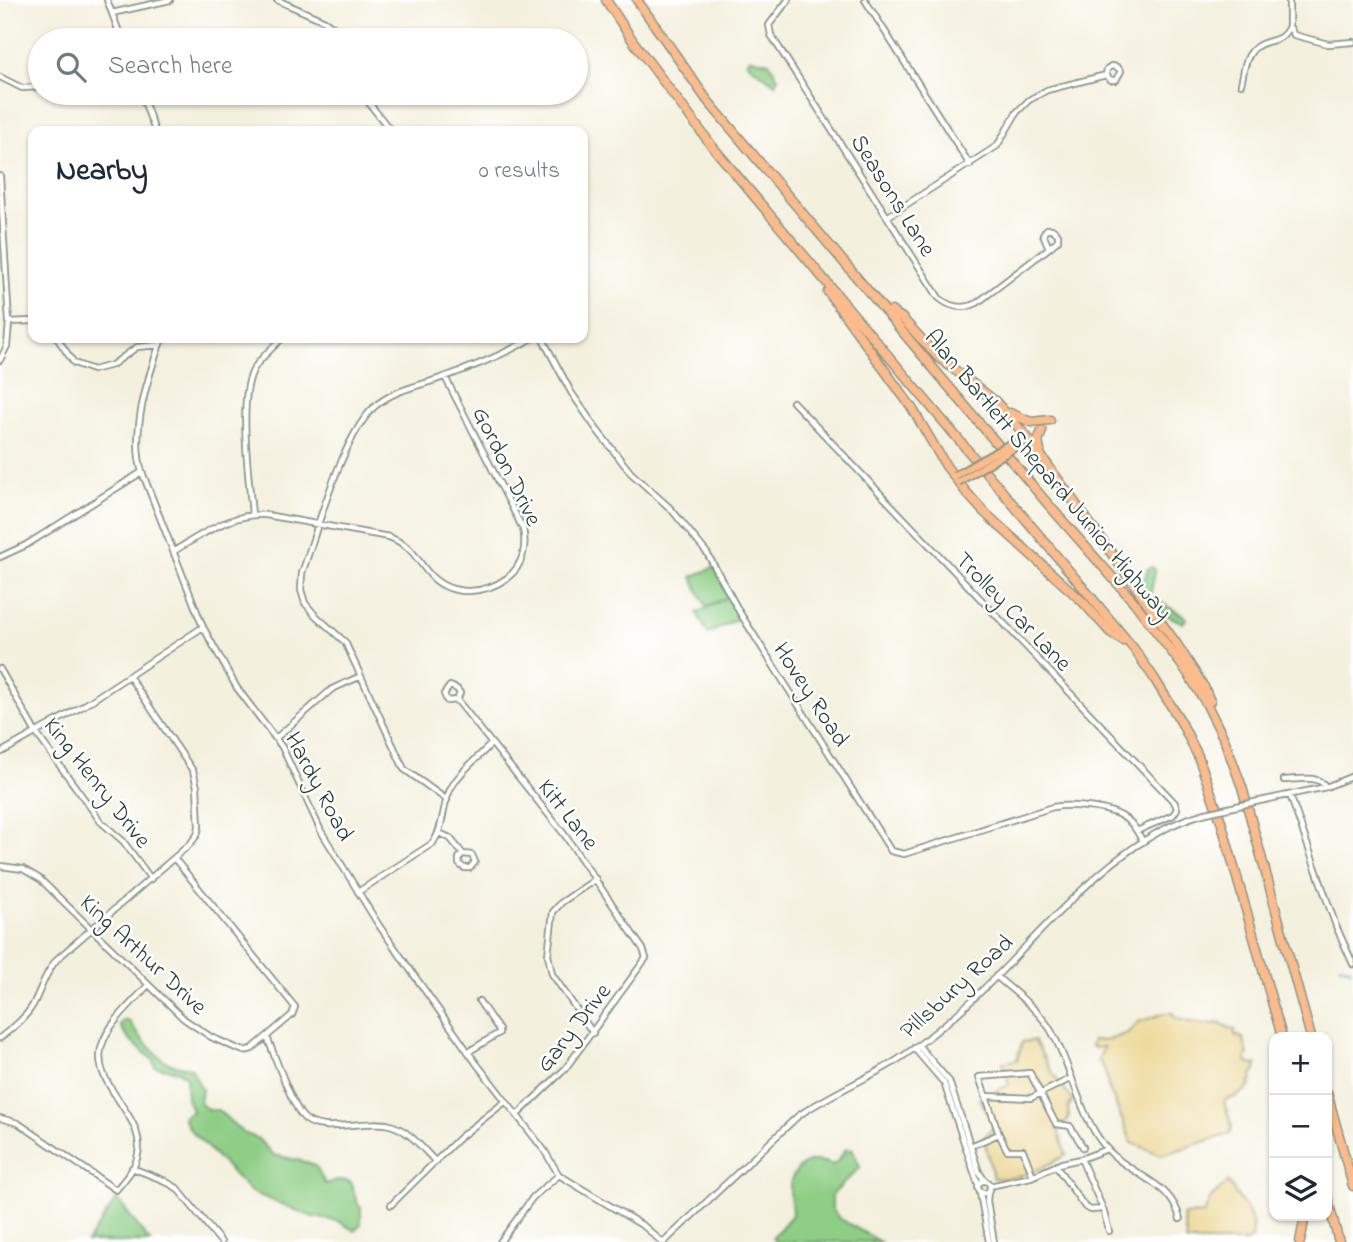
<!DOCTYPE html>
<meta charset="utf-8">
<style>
:root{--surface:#fff;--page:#f2f2f3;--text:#1f2937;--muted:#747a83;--line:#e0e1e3}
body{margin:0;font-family:"Indie Flower",sans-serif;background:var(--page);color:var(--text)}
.controls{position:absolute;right:21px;bottom:21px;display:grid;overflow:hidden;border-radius:14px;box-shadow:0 2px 5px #0004}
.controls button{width:63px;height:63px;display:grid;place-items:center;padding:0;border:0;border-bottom:2px solid var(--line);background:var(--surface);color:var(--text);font:35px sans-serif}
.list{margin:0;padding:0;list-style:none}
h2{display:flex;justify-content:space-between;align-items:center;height:91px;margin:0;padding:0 28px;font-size:30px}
h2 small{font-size:23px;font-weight:400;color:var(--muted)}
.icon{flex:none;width:38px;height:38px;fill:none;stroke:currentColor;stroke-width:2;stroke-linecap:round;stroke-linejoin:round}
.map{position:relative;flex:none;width:1353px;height:1242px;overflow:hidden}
.search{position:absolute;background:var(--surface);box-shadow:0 2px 5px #0004;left:28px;top:28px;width:560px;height:77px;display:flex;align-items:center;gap:18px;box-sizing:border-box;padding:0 24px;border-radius:38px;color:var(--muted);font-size:26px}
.panel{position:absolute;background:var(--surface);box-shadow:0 2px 5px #0004;left:28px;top:126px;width:560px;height:217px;border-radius:14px}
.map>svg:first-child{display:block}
.green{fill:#8ece85;stroke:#56865c;stroke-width:2}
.sand{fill:#eeda9e;stroke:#868c69;stroke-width:2}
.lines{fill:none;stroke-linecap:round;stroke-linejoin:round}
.stream{stroke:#4bb1ca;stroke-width:2}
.minor-casing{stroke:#8a9689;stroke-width:8}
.highway-casing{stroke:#8a9689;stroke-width:11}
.minor{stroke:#fff;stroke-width:4.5}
.highway{stroke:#fbbb8c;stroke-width:8}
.minor-bridge-casing{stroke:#8a9689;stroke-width:8;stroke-linecap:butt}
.major-bridge-casing{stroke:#8a9689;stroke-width:10;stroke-linecap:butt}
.minor-bridge{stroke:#fff;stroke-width:4.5}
.major-bridge{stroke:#fbbb8c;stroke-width:6}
.labels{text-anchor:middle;stroke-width:5;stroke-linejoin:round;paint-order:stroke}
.street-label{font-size:24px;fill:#1f3d34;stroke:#fff}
</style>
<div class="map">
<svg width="1353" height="1242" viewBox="0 0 1353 1242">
<rect width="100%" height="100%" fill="#fff"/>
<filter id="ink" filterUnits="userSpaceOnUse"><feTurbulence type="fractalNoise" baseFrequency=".0143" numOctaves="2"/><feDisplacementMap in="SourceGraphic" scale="14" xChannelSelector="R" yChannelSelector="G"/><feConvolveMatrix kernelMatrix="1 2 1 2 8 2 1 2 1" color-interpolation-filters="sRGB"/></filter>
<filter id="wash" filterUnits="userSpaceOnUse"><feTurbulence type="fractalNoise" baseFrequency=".00686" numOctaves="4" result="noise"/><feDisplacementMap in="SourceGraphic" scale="28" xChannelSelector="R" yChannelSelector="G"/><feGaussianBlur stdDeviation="1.57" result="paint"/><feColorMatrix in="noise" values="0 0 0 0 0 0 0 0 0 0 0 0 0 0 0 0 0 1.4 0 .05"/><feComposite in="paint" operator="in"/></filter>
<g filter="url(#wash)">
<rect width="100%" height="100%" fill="#f4f0de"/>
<!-- green -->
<path class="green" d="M750 58 769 62 778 78 775 84 747 63Z
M714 567 739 618 708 634 697 613 726 598 706 606 692 577Z
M1153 567 1155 571 1150 597 1183 615 1186 619 1183 623 1140 602 1139 597 1148 568Z
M124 1020 130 1022C136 1033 158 1059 169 1063 176 1066 184 1067 191 1068L202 1090 200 1103 208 1110H218L243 1133 257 1138 274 1155 310 1163 317 1168 325 1184 338 1180 349 1181C356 1189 353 1200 361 1208V1224L355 1231 338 1221 313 1217 251 1192 190 1130 183 1117 192 1111 187 1098 186 1077 178 1071 155 1067 154 1061 130 1040 120 1026Z
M846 1149 853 1150 860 1167 832 1195V1209L839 1218 880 1242H776L772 1238 792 1215C792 1205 788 1191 791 1181 798 1161 815 1157 832 1165L838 1161Z
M117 1199 150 1242H87Z"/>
<!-- sand -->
<path class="sand" d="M1165 1013H1173L1174 1017C1184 1022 1207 1026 1218 1023L1235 1030V1035L1243 1038 1248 1054 1246 1056V1062L1252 1065 1257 1064 1256 1070 1252 1075V1081L1249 1082 1251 1086 1237 1096 1225 1100 1224 1103 1232 1126 1230 1134 1161 1155 1132 1143 1108 1086 1105 1070 1098 1060 1104 1047 1095 1048 1091 1046 1093 1040 1106 1041 1128 1033 1138 1022Z
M1034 1040 1051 1071 1073 1100 1068 1108 1069 1119 1058 1130 1066 1155C1044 1167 1019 1182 993 1178L984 1137 994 1127V1123L979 1099 1009 1085 1003 1062 1017 1060 1022 1042Z
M1228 1182C1240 1203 1256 1213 1252 1238L1246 1242H1187L1183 1215 1204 1214 1210 1199Z"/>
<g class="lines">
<!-- stream -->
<path class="stream" d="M1339 965 1351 969"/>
</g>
</g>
<g filter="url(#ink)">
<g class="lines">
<!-- minor casing -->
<g class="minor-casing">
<path id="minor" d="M107 0 122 40
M277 0 325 21 332 26 341 40
M788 0 769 25 771 35 939 298C951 308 963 310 977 303L1049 248 1058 240V234L1052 229H1047L1043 234 1049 248
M865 0 970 165
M1289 0V26L1294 35 1328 44 1353 42
M112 13 170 0
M0 77 22 88 40 87
M1241 84C1244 73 1244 60 1252 51 1263 37 1281 46 1289 26
M141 93 155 131
M361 93 391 131
M0 176 9 322 7 346 0 360
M887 217 997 146 1017 112 1029 100 1047 90 1106 75 1111 80H1116L1121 71 1117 67 1111 66 1107 69 1106 75
M9 322 33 321
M57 338 74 363 93 370 112 365 137 347 159 345
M162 338C148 376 130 432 142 472L203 627 237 688 282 747 321 831 378 924 476 1063 544 1150 559 1175 645 1227 662 1242
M542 338 571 392 597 430 631 473 671 509 707 553 740 613 891 851 904 854 1053 807C1071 804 1111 807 1126 819 1134 824 1138 833 1143 842
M793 402 1175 803 1177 809 1173 815 1137 831
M252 515C249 479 239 406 251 375 256 361 272 349 282 338
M174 551C203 534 231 513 266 515L389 537C416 548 414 558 432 577 453 597 485 594 507 578 523 566 527 547 523 529L445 377
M0 557 26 545 142 472
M0 669 36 733 101 822 123 841 151 879
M457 700 447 701 444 694 450 686 457 689 460 693 457 700 564 834 643 949 646 958 565 1069 517 1115
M276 738 332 689 361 676
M0 753 83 706 203 627
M1284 780C1298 780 1318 774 1326 787
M1290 795 1336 926 1353 964
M447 800 404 769 345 642 315 615 305 603 301 590 302 573C317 531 344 428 379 403 397 389 423 385 444 377 476 366 504 354 533 338
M1255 802 1326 787 1353 776
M439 833 450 838 463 854 472 855 475 862 470 868H464L459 864V858L463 854
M0 866 23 869 40 879 184 1019 211 1037 236 1048 244 1051 252 1049 292 1015 295 1007 174 858
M358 892 433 843C444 827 442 807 450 790 459 772 478 758 491 744
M996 976C1014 992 1037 1008 1050 1029 1073 1066 1078 1117 1108 1150 1131 1176 1171 1181 1180 1219
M593 1033 552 974 548 955 553 912 562 902 596 879
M267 1037C275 1056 290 1101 302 1116 319 1137 365 1118 390 1125 409 1130 422 1148 436 1162
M0 1038C12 1028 25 1019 33 1005 41 989 45 973 57 959L190 844 197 835 199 827 197 787 193 771 129 676
M918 1045 949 1081 979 1172 985 1181
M914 1048 944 1083 978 1184
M468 1052 499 1033V1030L479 1001
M985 1096 1031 1098 1072 1078
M0 1118 18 1123 116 1190C124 1180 136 1168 138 1154 146 1114 89 1085 102 1045 109 1022 133 1003 148 985
M973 1145 999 1134
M1081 1159 1103 1209 1109 1231
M1056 1166 1085 1207 1091 1210 1103 1209
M132 1168 163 1180 177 1188 221 1242
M1033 1176 1023 1150H1007L999 1134 979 1077 1030 1073 1056 1124 1070 1126 1083 1147
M978 1187a6 6 0 1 1 12 0a6 6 0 1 1-12 0Z
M990 1186 1031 1177 1062 1163 1081 1159 1107 1149
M988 1192 987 1201 994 1242
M980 1193 989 1242
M391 1205 459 1138 506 1101
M500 1242 533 1197 559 1175
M664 1242 798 1116C827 1096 860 1082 891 1064 912 1051 932 1035 951 1019 1029 954 1106 838 1206 813"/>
</g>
<!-- highway casing -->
<g class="highway-casing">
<path id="highway" d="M606 0 633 41 712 146 1096 603 1134 649 1154 678 1181 722 1198 756 1221 821 1282 1037
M637 0 707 100 1047 503 1134 602 1187 672 1207 705 1224 739 1242 787 1311 1037
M828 292 912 408 946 466 966 492 984 512 1082 601 1110 632 1123 641
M891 311 902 318 938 357 994 400 1029 439 1176 643 1204 687 1210 701
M1010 413 1031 422 1050 420
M1040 451 1038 441 1042 431
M1327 1093 1353 1186
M1327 1197 1339 1242
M1300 1242 1305 1216"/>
</g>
<!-- minor -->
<use href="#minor" class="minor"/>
<!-- highway -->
<use href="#highway" class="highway"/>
<!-- minor-bridge casing -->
<g class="minor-bridge-casing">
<path id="minor-bridge" d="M1206 813 1255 802"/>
</g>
<!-- major-bridge casing -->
<g class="major-bridge-casing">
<path id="major-bridge" d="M954 476 1025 435
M958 482 1029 439"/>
</g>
<!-- minor-bridge -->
<use href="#minor-bridge" class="minor-bridge"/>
<!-- major-bridge -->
<use href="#major-bridge" class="major-bridge"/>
</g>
</g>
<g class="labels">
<!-- street labels -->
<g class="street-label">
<text transform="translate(894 195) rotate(58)" y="8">Seasons Lane</text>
<text transform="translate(508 466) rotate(64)" y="8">Gordon Drive</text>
<text transform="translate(1049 474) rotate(50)" y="8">Alan Bartlett Shepard Junior Highway</text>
<text transform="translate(1014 611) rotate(46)" y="8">Trolley Car Lane</text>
<text transform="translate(812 694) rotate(57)" y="8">Hovey Road</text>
<text transform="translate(98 782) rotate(52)" y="8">King Henry Drive</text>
<text transform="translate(320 786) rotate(62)" y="8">Hardy Road</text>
<text transform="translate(569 814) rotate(52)" y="8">Kitt Lane</text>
<text transform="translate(144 954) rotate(43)" y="8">King Arthur Drive</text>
<text transform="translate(956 986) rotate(-42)" y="8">Pillsbury Road</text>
<text transform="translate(573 1027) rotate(-52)" y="8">Gary Drive</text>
</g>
</g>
</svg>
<div class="controls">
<button>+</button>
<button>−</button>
<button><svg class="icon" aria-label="layers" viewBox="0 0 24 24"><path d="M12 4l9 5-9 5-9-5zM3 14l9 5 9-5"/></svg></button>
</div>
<div class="search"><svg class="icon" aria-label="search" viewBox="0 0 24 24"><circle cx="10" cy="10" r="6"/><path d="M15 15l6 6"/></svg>Search here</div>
<section class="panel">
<h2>Nearby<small>0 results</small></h2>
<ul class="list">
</ul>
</section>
</div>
